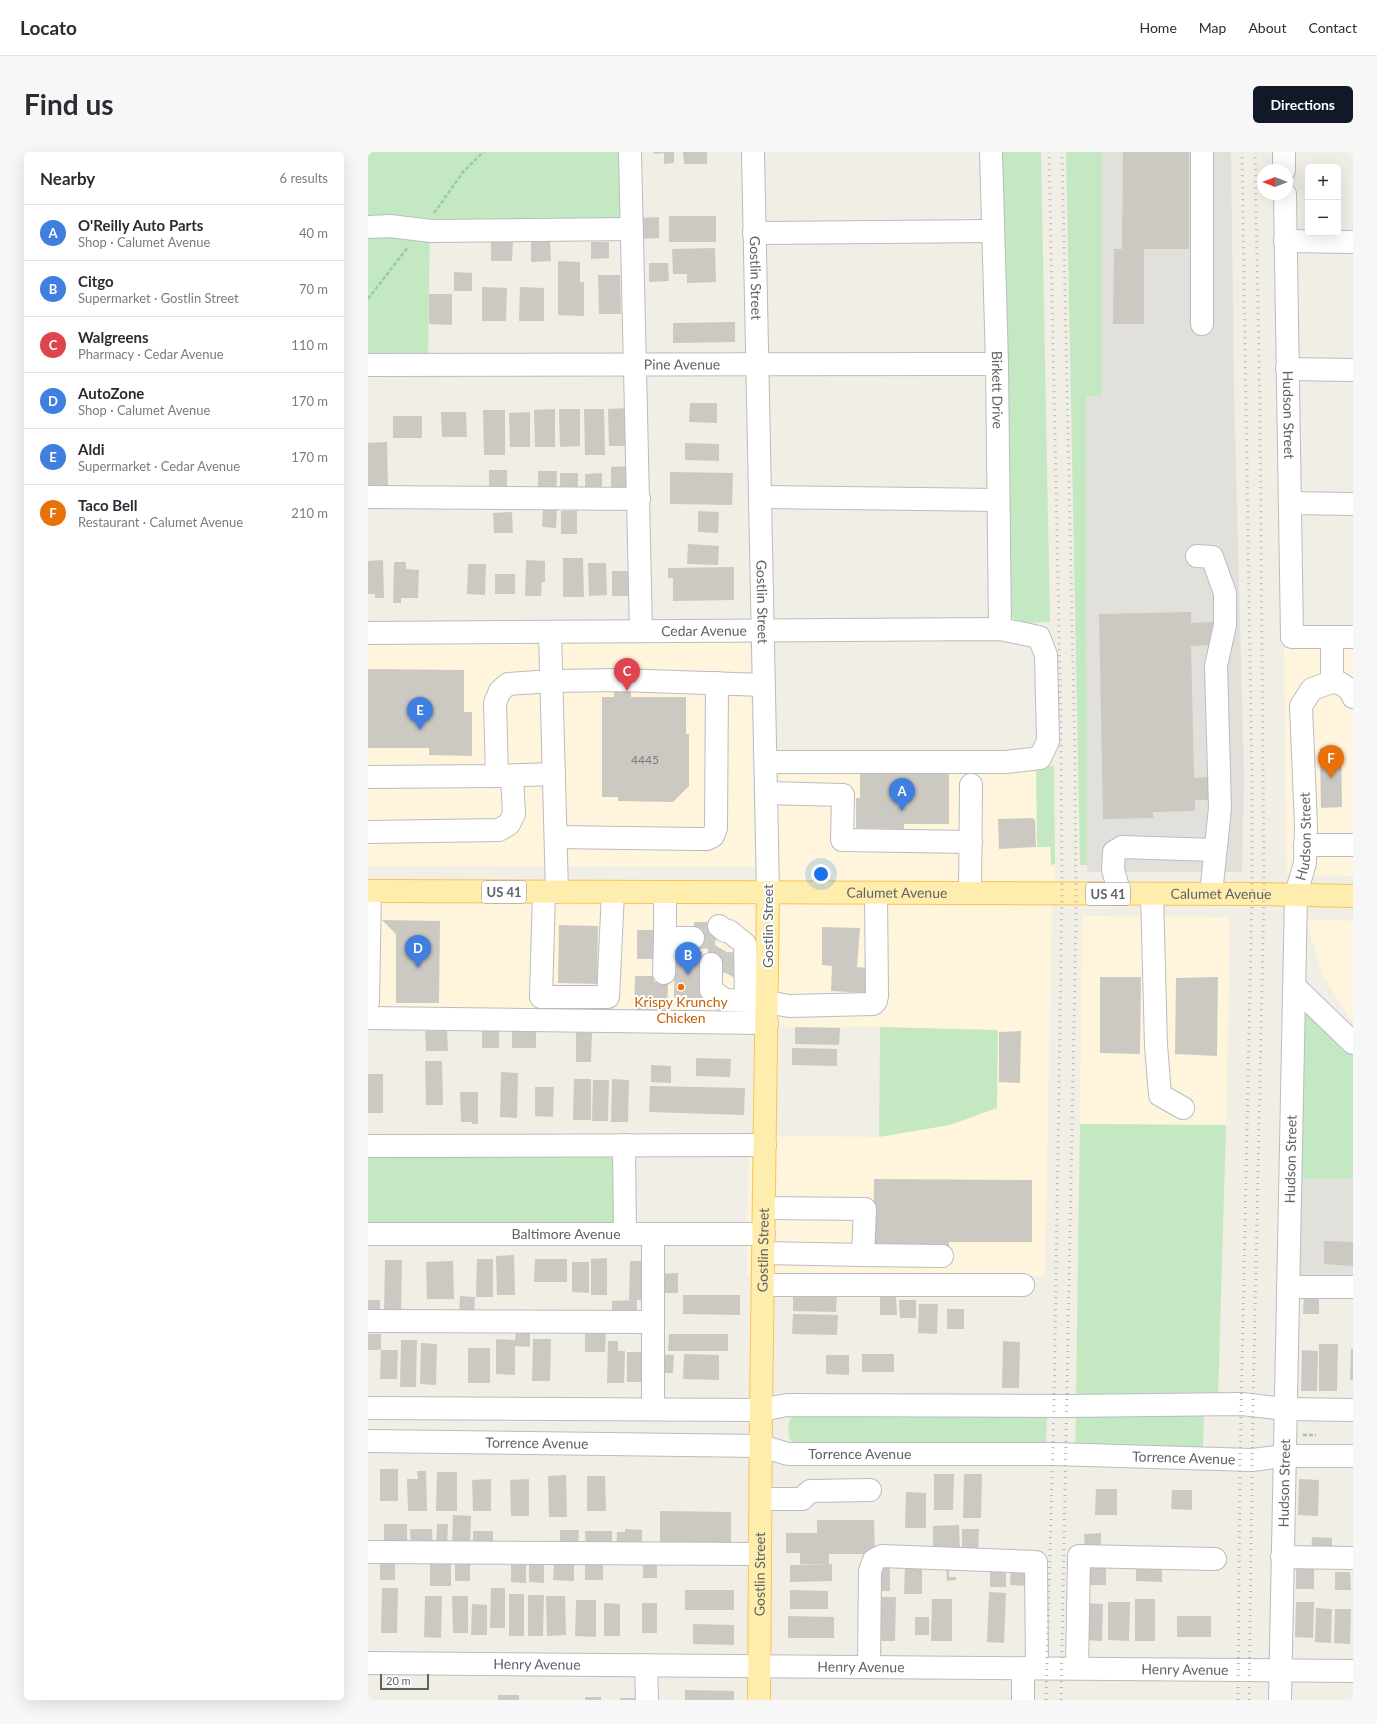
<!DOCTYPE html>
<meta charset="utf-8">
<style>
:root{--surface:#fff;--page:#f7f7f7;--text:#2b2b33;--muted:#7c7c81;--line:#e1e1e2;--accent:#111827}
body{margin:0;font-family:Lato,sans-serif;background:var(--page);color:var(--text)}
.controls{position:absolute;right:12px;top:12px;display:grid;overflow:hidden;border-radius:6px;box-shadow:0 4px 16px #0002}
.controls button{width:36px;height:36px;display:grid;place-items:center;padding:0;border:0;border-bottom:1px solid var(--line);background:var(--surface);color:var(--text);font:20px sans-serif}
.compass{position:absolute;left:889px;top:12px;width:36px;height:36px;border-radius:50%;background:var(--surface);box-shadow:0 4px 16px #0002;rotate:270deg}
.scale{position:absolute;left:12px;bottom:10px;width:49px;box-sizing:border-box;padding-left:4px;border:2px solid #5e6367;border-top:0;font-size:11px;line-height:14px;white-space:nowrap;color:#5e6367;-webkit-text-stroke:3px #fff;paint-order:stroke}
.you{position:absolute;left:453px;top:722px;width:14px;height:14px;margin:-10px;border:3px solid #fff;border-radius:50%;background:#1a73e8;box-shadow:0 0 0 6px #1a73e833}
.badge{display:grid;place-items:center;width:26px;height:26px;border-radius:50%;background:var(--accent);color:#fff;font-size:13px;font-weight:700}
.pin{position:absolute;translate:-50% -33px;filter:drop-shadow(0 1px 2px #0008)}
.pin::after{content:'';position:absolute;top:21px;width:14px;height:12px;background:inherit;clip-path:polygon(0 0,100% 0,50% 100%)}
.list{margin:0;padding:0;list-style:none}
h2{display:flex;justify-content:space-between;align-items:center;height:52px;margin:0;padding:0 16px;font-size:17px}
h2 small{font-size:13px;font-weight:400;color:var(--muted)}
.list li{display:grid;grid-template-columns:26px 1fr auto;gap:12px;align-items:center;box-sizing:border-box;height:56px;padding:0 16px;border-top:1px solid var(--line)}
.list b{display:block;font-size:15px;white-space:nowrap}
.list p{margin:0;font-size:13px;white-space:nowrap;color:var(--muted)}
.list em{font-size:13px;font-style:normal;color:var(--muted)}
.map{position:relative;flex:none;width:985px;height:1548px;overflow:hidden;border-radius:6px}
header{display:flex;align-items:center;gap:24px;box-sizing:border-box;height:56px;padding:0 20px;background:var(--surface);border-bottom:1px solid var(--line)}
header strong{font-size:19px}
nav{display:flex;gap:22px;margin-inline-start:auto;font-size:14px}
.intro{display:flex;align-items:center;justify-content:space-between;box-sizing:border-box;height:96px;padding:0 24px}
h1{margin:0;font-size:28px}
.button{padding:10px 18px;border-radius:6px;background:var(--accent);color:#fff;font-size:14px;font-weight:700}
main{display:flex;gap:24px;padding:0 24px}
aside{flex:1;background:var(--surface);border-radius:6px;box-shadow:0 4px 16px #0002}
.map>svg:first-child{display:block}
.commercial{fill:#fff5dd}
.industrial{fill:#e2e0da}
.green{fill:#c4e9c2}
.building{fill:#ccc9c3}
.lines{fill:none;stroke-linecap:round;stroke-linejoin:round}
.minor-tunnel{stroke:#cccbc6;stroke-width:22;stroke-dasharray:22 11;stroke-linecap:butt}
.minor-casing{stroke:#b9bcc0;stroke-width:24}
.major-casing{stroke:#fac256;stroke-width:24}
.path{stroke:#9acba5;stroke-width:2.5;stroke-dasharray:4 2;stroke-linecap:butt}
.minor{stroke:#fff;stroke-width:22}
.major{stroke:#ffedad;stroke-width:22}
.rail{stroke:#b5b6b7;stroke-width:3;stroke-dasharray:1 5;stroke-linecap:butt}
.food-dot{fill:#e8710a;stroke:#fff;stroke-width:1.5}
.labels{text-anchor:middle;stroke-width:4;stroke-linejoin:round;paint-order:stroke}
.number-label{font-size:12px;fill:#7a7c7e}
.shield{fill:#fff;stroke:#8e9295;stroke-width:1}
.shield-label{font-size:13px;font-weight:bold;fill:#5e6367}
.street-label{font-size:14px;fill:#5e6367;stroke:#fff}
.food-label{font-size:14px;fill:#c56008;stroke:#fff}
</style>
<header>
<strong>Locato</strong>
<nav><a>Home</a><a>Map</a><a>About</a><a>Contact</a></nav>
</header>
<div class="intro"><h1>Find us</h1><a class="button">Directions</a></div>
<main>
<aside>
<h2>Nearby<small>6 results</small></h2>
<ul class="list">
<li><span class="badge" style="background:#3f7fe0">A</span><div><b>O'Reilly Auto Parts</b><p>Shop · Calumet Avenue</p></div><em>40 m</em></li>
<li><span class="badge" style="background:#3f7fe0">B</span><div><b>Citgo</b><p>Supermarket · Gostlin Street</p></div><em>70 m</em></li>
<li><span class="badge" style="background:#e0444e">C</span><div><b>Walgreens</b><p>Pharmacy · Cedar Avenue</p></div><em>110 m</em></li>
<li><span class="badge" style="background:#3f7fe0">D</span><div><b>AutoZone</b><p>Shop · Calumet Avenue</p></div><em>170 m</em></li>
<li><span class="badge" style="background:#3f7fe0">E</span><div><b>Aldi</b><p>Supermarket · Cedar Avenue</p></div><em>170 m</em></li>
<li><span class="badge" style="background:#e8710a">F</span><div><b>Taco Bell</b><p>Restaurant · Calumet Avenue</p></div><em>210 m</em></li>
</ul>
</aside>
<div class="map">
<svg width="985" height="1548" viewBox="0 0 985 1548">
<rect width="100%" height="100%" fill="#f1eee6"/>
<!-- commercial -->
<path class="commercial" d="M0 489 382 491 387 715 0 714Z
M916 496 985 497V724L919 723Z
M686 614 687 736H404L402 620Z
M0 744 684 747 677 1124 379 1123 381 984 511 985 512 875 0 876Z
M714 764 862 765 858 973 712 972Z
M937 767 985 769V869L981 865 955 824Z"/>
<!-- industrial -->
<path class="industrial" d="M734 0H863L866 240 876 624 874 720H719L718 243 734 244Z
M933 1027H985V1130H930Z"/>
<!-- green -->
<path class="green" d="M0 0H256L257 71 62 73 60 202 0 201Z
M634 0H673L682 470 654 471 642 464Z
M698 0H734V244H718L719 713H712Z
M668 614H686L687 712 683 713 682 695H669Z
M933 849 985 903V1027H933Z
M512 875 630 878 629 956 582 973 511 985Z
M712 972 858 973 850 1247 708 1245Z
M0 1004H240L244 1006 246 1012V1069L243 1072 0 1073Z
M433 1261 679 1262 678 1298 426 1292 421 1286 420 1273 424 1264Z
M708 1261 836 1262 835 1299H707Z"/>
<!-- building -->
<path class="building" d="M286 0H306V11L296 12V1L286 2Z
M315 0H339V12H316Z
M755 0H821V97H776V172H745L746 97H754Z
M301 64H348V90H301Z
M291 65V86L272 87V66Z
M123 89H145L144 109H123Z
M182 89 183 109 163 110V90Z
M223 90H241V106L223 107Z
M347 96 348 130 319 131V122H305L304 97Z
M190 109 212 110V130H216V164L190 163Z
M281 111H300L301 129 281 130Z
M86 120 104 121V139H86Z
M230 123H252L253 162H231Z
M114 135 139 136 138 169H114Z
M152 135 176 136V169H151Z
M61 142H84V173L61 172Z
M367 170V190L305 191V171Z
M322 251H349V271L321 270Z
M261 256 262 294H241L240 257Z
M187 257V295H167L166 258Z
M191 257H212V294L192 295Z
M216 257H236L237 303H217Z
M115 258H137V303H116Z
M73 260H98L99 285H74Z
M162 260V295H142L141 261Z
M25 264H54V286H25Z
M19 290 20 339 0 340V291Z
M317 291 351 292V309L317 308Z
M261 314V339H243V315Z
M121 318H139V339L121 338Z
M170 319H189L188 342 170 341Z
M302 320 365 321 364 353 302 352Z
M192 321H210V340H192Z
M234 321V339L217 340V322Z
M175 357H189L188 376 174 375Z
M193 359H209V382H193Z
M330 359 351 360 350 381 330 380Z
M144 360 145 381H126L125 361Z
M320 392 351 394 350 413 319 412Z
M195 406H215L216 445H195Z
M15 408 16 446H7V442H0V409Z
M158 408 177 409V430H174L173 444H157Z
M26 410H38V417L51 418 50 446H33V451H25Z
M220 411H238L239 443 221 444Z
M100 412H118L117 443 99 442Z
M366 415V448L305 449V426H300V416Z
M244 419H264V444H244Z
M127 422H147V442H127Z
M823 460V471L845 470 846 493 823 494 826 626 840 625 841 648H827V659L785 660V666L735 667 731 462Z
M0 517 96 518V560H104V604L61 603V596H0Z
M246 533H263V545H318V582H321V634L305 650 250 649V645H234V545H246Z
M952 596H973L974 655 953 656Z
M492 620H581V672H536V677L488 676V646H492Z
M664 666 667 668 668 695 631 697 630 667Z
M14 768 72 769 71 851H28V782Z
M326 770H351L352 788H325Z
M191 773 230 774 229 832 190 831Z
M454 775 492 776 489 815 501 816 500 841 463 839 464 814 454 813Z
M269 778H290L289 807H269Z
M340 789 376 810 374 830 340 811Z
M307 800H334V847L306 846Z
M267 824H286V830H300L299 862H266Z
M732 825H773L772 902 732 901Z
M850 825 849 904 807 902 808 826Z
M427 875 472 876 471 893 427 892Z
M114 877 131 878V896H114Z
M144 878H168V896H144Z
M57 879H79L80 899H58Z
M653 879 652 931 631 930V880Z
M208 880 224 881 223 910H208Z
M424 896 469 897V914L424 913Z
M328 906 363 907 362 925 328 924Z
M57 909H74L75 953H58Z
M283 913 303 914V931L283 930Z
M133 920 150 921 149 966 132 965Z
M0 922H15V961H0Z
M206 927H223V968H205Z
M244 927 261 928 260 970H243Z
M225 928H241L240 969H224Z
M282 934 377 936 376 963 281 960Z
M167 935H186L185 965 167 964Z
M92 940H110V972H104V970H93Z
M506 1027 664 1028V1090H581V1097L505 1096Z
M956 1089 985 1090V1114L956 1112Z
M146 1103 147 1143H129L128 1104Z
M239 1106V1143H223V1107Z
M109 1107H125V1145H108Z
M167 1107H199V1130H166Z
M17 1108H34L33 1162H16Z
M85 1109 86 1147H59L58 1110Z
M262 1109H279L275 1148H261Z
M204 1110H221V1141L204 1140Z
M310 1121V1141H290V1122Z
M425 1140H469L468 1160 425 1159Z
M315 1143H372V1163L315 1162Z
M936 1143 951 1144V1162H935Z
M92 1144 107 1145 106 1164H91Z
M512 1145H528L529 1163H512Z
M0 1148H12V1165H0Z
M269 1148V1169H244V1149Z
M531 1148H548V1166H532Z
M551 1152H570L569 1182 550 1181Z
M579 1157H596V1177H579Z
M425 1162 470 1163 469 1183 424 1182Z
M148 1178H162V1195L147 1194V1223L128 1222V1187L147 1188Z
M217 1179 238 1180 237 1200H217Z
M0 1182H13V1198H0Z
M301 1182H360V1199H300Z
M165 1187H183L182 1229H164Z
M33 1188H49L48 1235H32Z
M240 1189H250V1199H257L256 1231H239Z
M635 1189 652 1190 651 1236H634Z
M53 1191 69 1192 68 1233 52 1232Z
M951 1192H970L969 1239H951Z
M100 1196H122V1231H100Z
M983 1197H985V1228H982Z
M13 1198H30L29 1227H12Z
M934 1198 950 1199 949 1239H933Z
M259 1200H277L276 1230H259Z
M288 1202 306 1203 305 1221H288Z
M316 1202 351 1203V1228L315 1227Z
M494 1202H526V1220H494Z
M458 1203H481V1223L458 1222Z
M12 1317H30V1349H12Z
M49 1319H58L59 1359H40L39 1327H50Z
M69 1320H89V1359H68Z
M566 1322H586L585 1358H566Z
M596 1322H614L613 1366H595Z
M198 1323 199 1365H181L180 1324Z
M219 1324H237L238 1359H219Z
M123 1327V1359H105L104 1328Z
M161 1327V1364H143L142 1328Z
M931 1327 951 1328 950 1364 930 1363Z
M728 1337H749V1363H727Z
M804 1338H824V1358L803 1357Z
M538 1340 558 1341V1376H537Z
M292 1359 363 1360V1394L292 1393Z
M85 1363 103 1364 102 1395H84Z
M449 1368H506L507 1402H461V1412H432V1401H418V1381H449Z
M16 1372H39V1389H31V1395L16 1394Z
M69 1372H80L79 1395H68Z
M591 1373 592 1397H565V1374Z
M42 1377H64L65 1395H43Z
M257 1377 274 1378V1397L248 1396 249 1380H257Z
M594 1377H611L610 1400H594Z
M192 1378H211L210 1396 192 1395Z
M105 1379H125V1397H105Z
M217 1379H244V1395L218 1396Z
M733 1381V1399H717L716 1382Z
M944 1385 964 1386V1402H943Z
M12 1409 27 1410V1428H12Z
M62 1410H83V1434H62Z
M217 1410H235V1428H217Z
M87 1411H102V1429H87Z
M186 1411H206V1429L185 1428Z
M275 1411H289V1426H275Z
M161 1412H176V1431L161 1430Z
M464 1412V1429L422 1430V1413Z
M508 1412 522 1413V1439H507Z
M143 1413H158V1431L143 1430Z
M537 1413H554V1442H536Z
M578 1413H589L590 1418H581V1425H588V1428L579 1429Z
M768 1414 794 1415V1430L768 1429Z
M643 1415 658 1416V1434L642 1433Z
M622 1416H638V1435H622Z
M720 1416H738V1433H720Z
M928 1416H946V1437H928Z
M967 1420H982L983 1438H967Z
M14 1436H30L29 1481H13Z
M123 1436H137V1476H122Z
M317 1438H366V1458H317Z
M422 1438 460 1439V1457H422Z
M621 1440 638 1441 636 1491 619 1490Z
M141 1442H156V1484H141Z
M160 1443H176L175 1484H160Z
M57 1444H74L73 1486 56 1485Z
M84 1444H100V1481H85Z
M178 1444H197L198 1483 179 1484Z
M506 1445H528L527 1489H505Z
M564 1447H584V1489H563Z
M767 1447H787V1489H767Z
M208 1448H228V1485L207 1484Z
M740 1450H762L761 1489 740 1488Z
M928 1450H946L945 1486 927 1485Z
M236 1451 252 1452V1484H236Z
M274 1451H289V1481H274Z
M714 1451 735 1452 734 1489 714 1488Z
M104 1452 119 1453V1483H103Z
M948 1456 964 1457 963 1491 947 1490Z
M967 1457H983L982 1492 966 1491Z
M420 1464 466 1465V1486H420Z
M809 1464H843V1485H809Z
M547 1465H561V1483H547Z
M325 1472 366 1473V1493L325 1492Z
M317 1538 366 1539V1548H317Z
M130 1543H151V1548H130Z
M217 1545H233V1548H217Z
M252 1546H269V1548H252Z"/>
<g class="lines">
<!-- minor-tunnel -->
<path class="minor-tunnel" d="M325 786 352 785
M358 821 359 800"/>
<!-- minor casing -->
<g class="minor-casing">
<g id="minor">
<path d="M262 0 273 479"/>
<path id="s1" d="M385 0 400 740"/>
<path id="s2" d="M623 0 629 212 632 477"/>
<path d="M834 0V172"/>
<path d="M916 0V18"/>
<path id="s3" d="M917 42 924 485H985"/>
<path d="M0 75 22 74 63 79 264 77"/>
<path d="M386 81 625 79"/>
<path d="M917 89 985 90"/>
<path id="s4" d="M0 213 629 212"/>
<path d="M919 217 985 218"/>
<path d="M0 345 271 347"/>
<path d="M392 345 630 348"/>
<path d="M922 351 985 352"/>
<path d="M829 404 844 405 857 441V473L848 514 852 656 843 742"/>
<path d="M182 480 189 740"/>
<path id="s5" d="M0 481 632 477 671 485 678 503 680 589 672 606 638 610H398"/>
<path d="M964 485V530"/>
<path d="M129 624 127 551 132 539 140 532 184 529 252 528 396 533"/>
<path d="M0 625 129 624 186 622"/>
<path d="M398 641 475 643 474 688 603 690"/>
<path d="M0 680 131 678 141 672 146 662 144 624"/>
<path d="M188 685 329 687H339L345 684 348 676 349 531"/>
<path d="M937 693H985"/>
<path d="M176 740 173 845H240L245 740"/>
<path d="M602 741 603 633"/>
<path d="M752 742 745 718 746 700 754 695 847 698"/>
<path d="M784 742 788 893 792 943 815 956"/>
<path d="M351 774 357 779H361L377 792 378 848"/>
<path d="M297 786V740"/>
<path d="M343 812V838L357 848 399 850 421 854 505 852 508 849 509 844 508 741"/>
<path d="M296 821 297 786H325"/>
<path d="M926 834 985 891"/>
<path d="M0 850 2 739"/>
<path d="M0 866 399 871"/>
<path d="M256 993 257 1082"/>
<path d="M0 994 397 993"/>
<path id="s6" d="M0 1082H396"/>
<path d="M285 1082V1257"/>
<path d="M396 1101 495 1103 497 1057 396 1056"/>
<path d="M495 1103 574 1104"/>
<path d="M395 1133H655"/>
<path d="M920 1135H985"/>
<path d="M0 1169 285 1170"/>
<path d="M0 1256 393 1258 419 1253 698 1254 874 1252 917 1257 985 1258"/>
<path id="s7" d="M0 1289 393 1294 420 1302H685L884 1308 916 1304H985"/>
<path d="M393 1347H434L442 1339 502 1338"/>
<path d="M0 1400 392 1402"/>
<path d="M914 1405 985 1406"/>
<path id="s8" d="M0 1511 985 1519"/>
<path d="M278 1513 279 1548"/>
<path d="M501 1515 502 1419 506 1408 514 1404 668 1410 669 1516"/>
<path d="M655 1516V1548"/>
<path d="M709 1516 711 1404 847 1407"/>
<path id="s9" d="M912 1548 928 742 937 711 938 674 933 554 944 537 964 530 972 531 982 538 985 545"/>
</g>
</g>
<!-- major casing -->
<g class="major-casing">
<g id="major">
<path id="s10" d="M0 739 896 742 985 744"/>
<path id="s11" d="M391 1548 393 1258 400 740"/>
</g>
</g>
<!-- path -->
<path class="path" d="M66 61 95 20 115 0
M0 147 40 95
M935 1283H948"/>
<!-- minor -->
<use href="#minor" class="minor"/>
<!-- major -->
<use href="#major" class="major"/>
<!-- rail -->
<path class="rail" d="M678 1548 686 1254 694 741 693 572 681 0
M693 1548 708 768 707 606 694 0
M870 1548 872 1308 884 742V634L874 0
M881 1548 885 1252 896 742 892 261 887 0"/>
</g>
<!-- markers -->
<circle class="food-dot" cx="313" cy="835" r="4"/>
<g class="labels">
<!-- number labels -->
<g class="number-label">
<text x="277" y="612">4445</text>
</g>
<!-- shield labels -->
<g class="shield">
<rect x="114" y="729" width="44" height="22" rx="3"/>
<rect x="718" y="731" width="44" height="22" rx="3"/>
</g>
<g class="shield-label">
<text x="136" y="745">US 41</text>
<text x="740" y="747">US 41</text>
</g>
<!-- street labels -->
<g class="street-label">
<text dy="5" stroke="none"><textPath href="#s1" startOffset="126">Gostlin Street</textPath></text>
<text dy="5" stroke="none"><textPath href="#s4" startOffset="314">Pine Avenue</textPath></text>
<text dy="5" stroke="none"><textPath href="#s2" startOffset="238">Birkett Drive</textPath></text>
<text dy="5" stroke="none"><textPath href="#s3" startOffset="221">Hudson Street</textPath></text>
<text dy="5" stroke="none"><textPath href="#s1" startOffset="450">Gostlin Street</textPath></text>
<text dy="5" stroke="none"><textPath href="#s5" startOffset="336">Cedar Avenue</textPath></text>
<text dy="5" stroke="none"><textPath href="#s9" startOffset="865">Hudson Street</textPath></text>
<text dy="5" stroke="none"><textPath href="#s10" startOffset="529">Calumet Avenue</textPath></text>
<text dy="5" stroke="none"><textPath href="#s10" startOffset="853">Calumet Avenue</textPath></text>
<text transform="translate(400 774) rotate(-90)" y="5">Gostlin Street</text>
<text dy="5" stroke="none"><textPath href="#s9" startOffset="541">Hudson Street</textPath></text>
<text dy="5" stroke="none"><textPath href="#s6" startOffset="198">Baltimore Avenue</textPath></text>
<text dy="5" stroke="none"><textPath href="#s11" startOffset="450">Gostlin Street</textPath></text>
<text dy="5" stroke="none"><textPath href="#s7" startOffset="169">Torrence Avenue</textPath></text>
<text dy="5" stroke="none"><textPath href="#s7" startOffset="493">Torrence Avenue</textPath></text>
<text dy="5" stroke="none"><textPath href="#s7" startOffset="817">Torrence Avenue</textPath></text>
<text dy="5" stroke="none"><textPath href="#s9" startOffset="217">Hudson Street</textPath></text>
<text dy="5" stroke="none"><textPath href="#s11" startOffset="126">Gostlin Street</textPath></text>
<text dy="5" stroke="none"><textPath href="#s8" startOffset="169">Henry Avenue</textPath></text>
<text dy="5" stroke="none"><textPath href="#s8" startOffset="493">Henry Avenue</textPath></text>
<text dy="5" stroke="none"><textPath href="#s8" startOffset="817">Henry Avenue</textPath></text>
</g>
<!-- food labels -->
<g class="food-label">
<text x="313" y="855">Krispy Krunchy<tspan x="313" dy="16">Chicken</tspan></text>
</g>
</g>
</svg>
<div class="controls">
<button>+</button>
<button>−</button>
</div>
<svg class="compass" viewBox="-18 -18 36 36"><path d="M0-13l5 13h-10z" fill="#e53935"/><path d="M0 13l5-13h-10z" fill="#7c7c81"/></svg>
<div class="scale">20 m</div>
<div class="you"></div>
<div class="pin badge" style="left:534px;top:659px;background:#3f7fe0">A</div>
<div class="pin badge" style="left:320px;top:823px;background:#3f7fe0">B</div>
<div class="pin badge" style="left:259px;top:539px;background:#e0444e">C</div>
<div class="pin badge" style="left:50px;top:816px;background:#3f7fe0">D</div>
<div class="pin badge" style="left:52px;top:578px;background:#3f7fe0">E</div>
<div class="pin badge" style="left:963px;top:626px;background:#e8710a">F</div>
</div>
</main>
